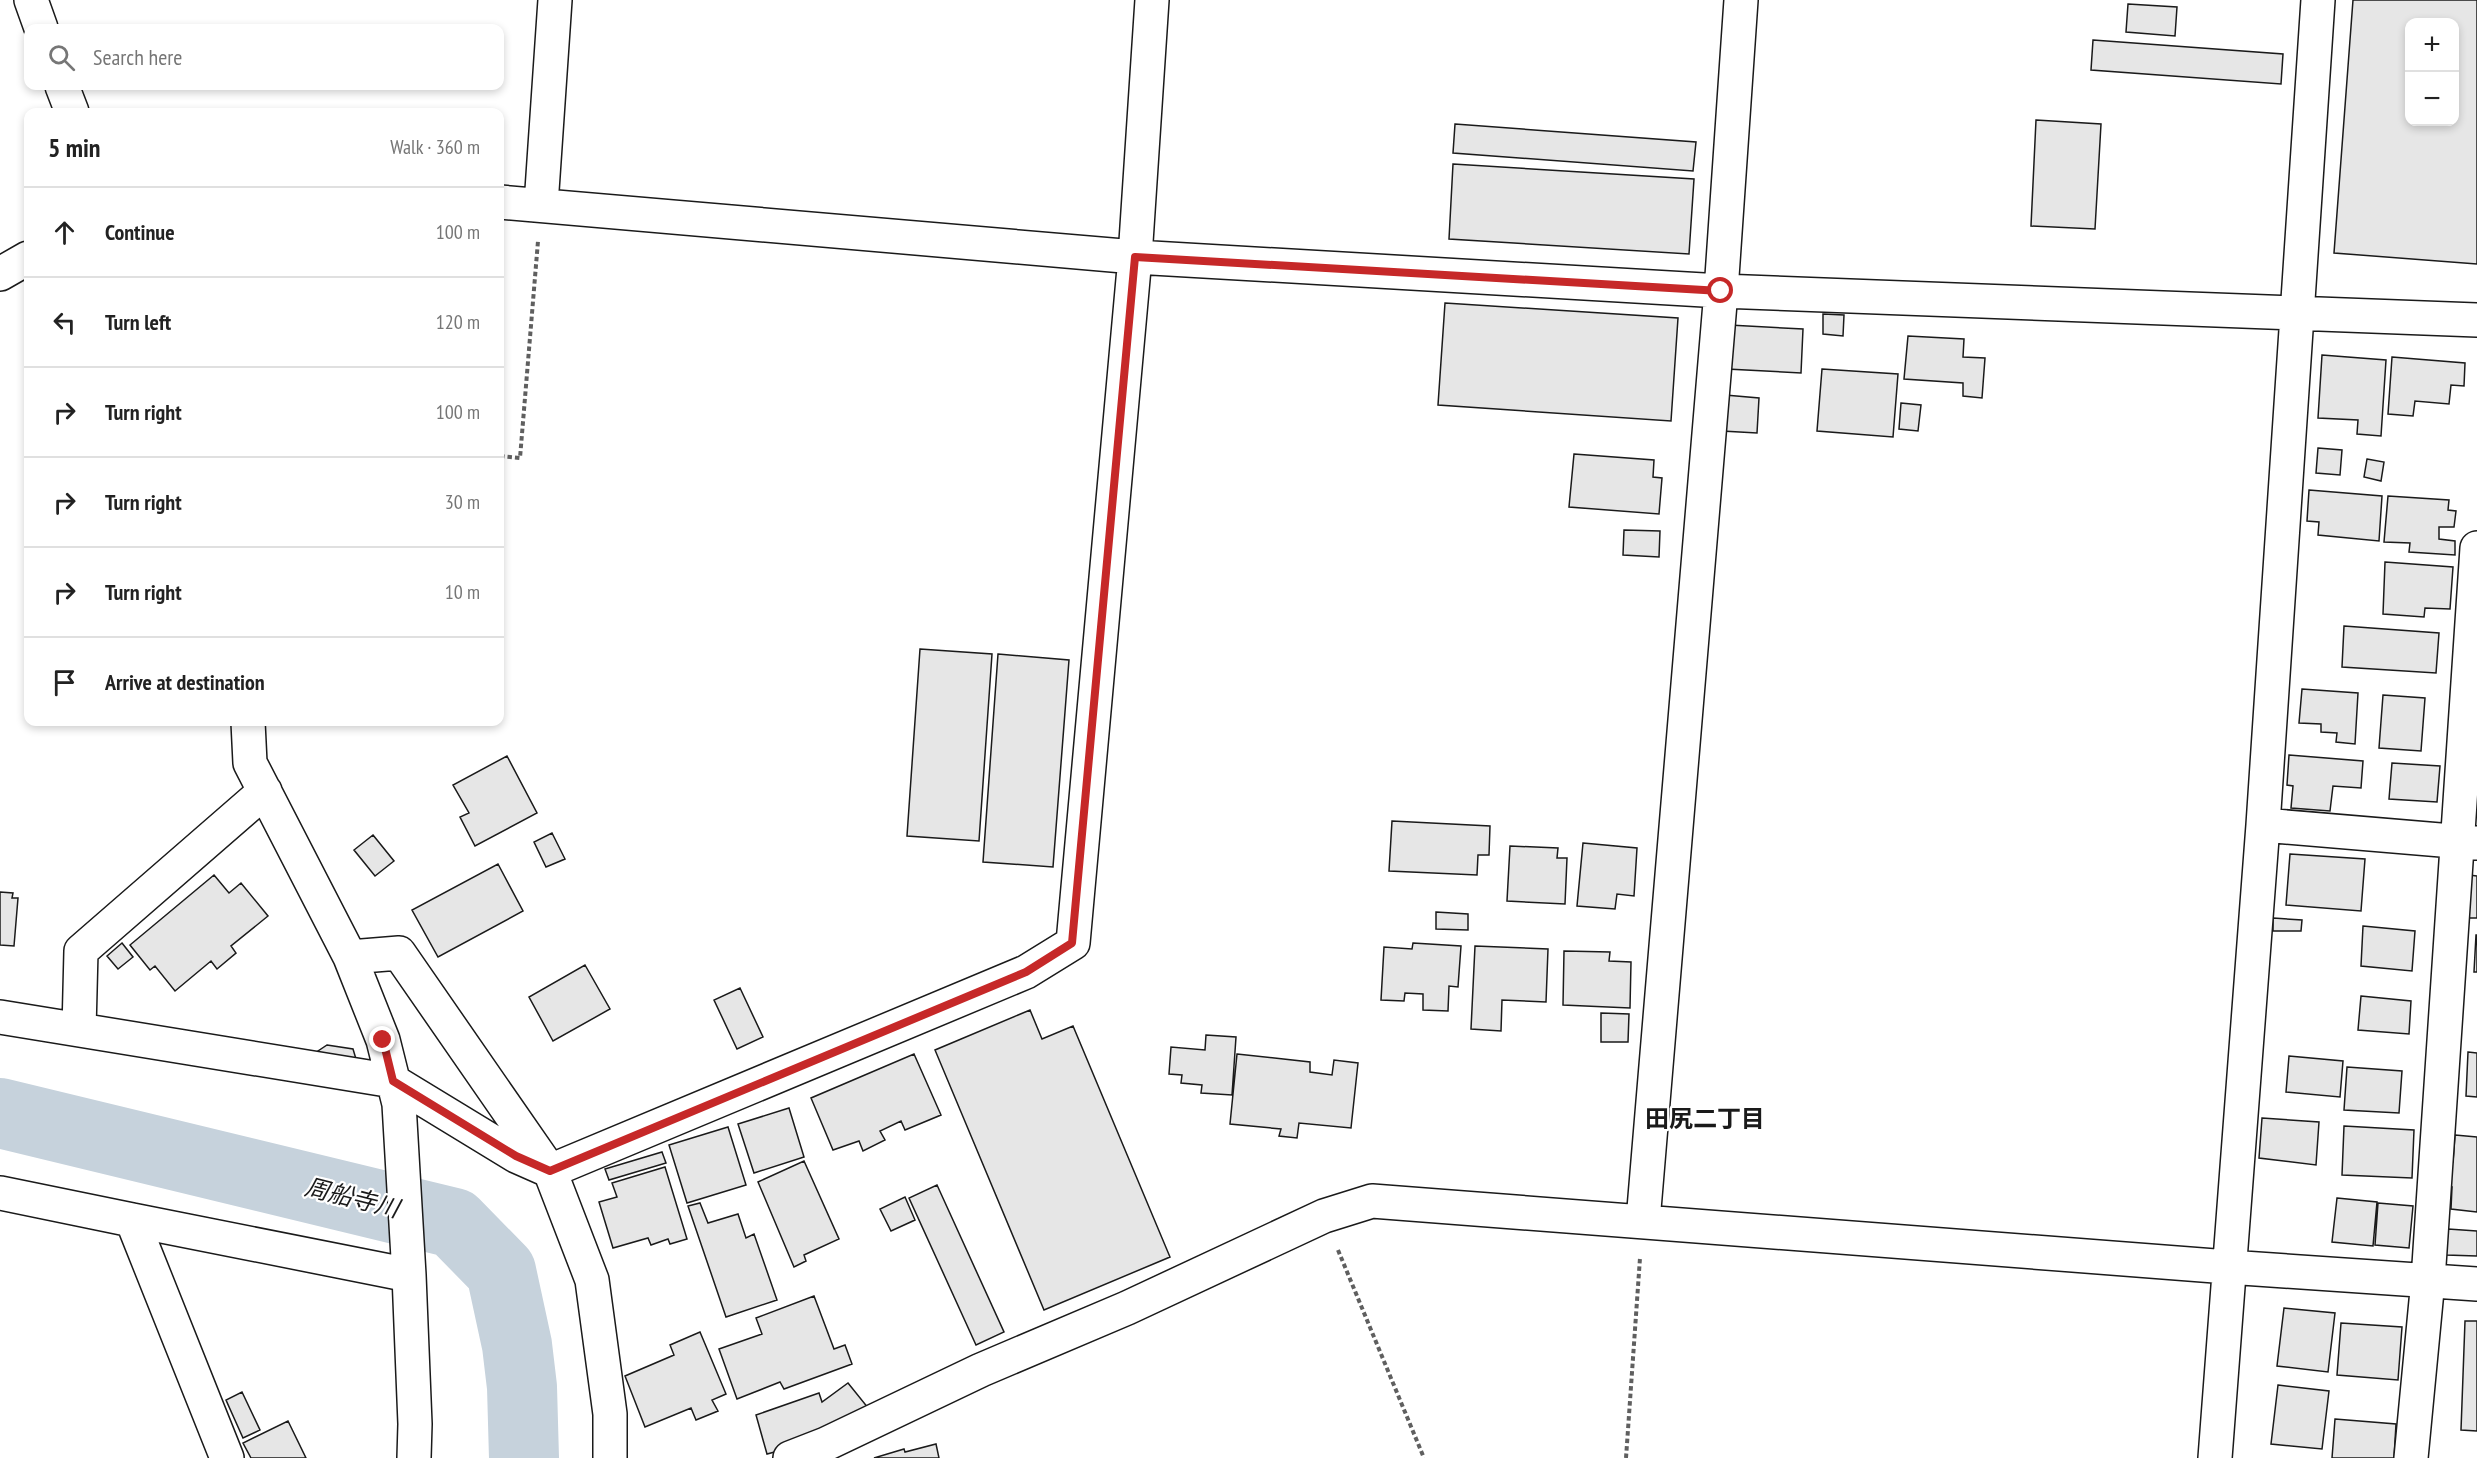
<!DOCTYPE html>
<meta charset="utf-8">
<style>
:root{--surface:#fff;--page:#f2f2f2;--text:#222;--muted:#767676;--line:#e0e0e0}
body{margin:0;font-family:"PT Sans Narrow","Noto Sans JP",sans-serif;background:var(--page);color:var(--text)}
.controls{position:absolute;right:18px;top:18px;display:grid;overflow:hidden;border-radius:12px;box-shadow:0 3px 9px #0003}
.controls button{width:54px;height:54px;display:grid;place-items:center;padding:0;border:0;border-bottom:2px solid var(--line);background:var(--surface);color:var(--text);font:30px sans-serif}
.stop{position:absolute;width:18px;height:18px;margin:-14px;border:4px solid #c62828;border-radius:50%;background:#fff}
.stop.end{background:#c62828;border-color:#fff;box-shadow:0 2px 6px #0008}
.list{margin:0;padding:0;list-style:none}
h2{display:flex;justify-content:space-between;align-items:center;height:78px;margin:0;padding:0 24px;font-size:26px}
h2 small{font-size:20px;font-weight:400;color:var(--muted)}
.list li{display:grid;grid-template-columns:39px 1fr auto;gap:18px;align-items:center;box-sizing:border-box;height:90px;padding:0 24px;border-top:2px solid var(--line)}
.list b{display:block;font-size:22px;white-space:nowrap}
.list em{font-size:20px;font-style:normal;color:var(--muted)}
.icon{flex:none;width:33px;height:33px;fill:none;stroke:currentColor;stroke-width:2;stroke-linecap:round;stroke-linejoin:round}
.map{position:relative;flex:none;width:2477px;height:1458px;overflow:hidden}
.search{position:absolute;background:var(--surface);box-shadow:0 3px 9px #0003;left:24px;top:24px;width:480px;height:66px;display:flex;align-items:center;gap:15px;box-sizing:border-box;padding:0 21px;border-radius:12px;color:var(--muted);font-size:22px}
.panel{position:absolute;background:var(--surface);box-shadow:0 3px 9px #0003;left:24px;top:108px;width:480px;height:618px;border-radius:12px}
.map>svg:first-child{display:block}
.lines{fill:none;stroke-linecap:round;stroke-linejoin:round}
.river{stroke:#c6d2dc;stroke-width:70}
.building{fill:#e6e6e6;stroke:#1a1a1a;stroke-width:1.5;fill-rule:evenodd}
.minor-casing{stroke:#1a1a1a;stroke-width:36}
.path{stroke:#5f5f5f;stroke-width:4;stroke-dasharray:4.5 3;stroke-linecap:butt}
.minor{stroke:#fff;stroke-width:33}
.route{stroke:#c62828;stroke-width:8}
.labels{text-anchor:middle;stroke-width:4.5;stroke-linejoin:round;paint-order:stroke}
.neighbourhood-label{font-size:24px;font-weight:bold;fill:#1a1a1a;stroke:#fff}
.water-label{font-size:24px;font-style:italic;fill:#1a1a1a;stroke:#fff}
</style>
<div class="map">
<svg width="2477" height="1458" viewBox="0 0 2477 1458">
<rect width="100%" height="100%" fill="#fff"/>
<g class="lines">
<!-- river -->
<path class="river" d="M0 1113 454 1223 501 1271 517 1345 522 1387 524 1458"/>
</g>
<!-- building -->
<path class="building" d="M2353 0H2477V264L2334 253ZM2410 22H2454V122H2410Z
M2128 4 2177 7 2175 36 2126 32Z
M2093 40 2283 54 2281 84 2091 70Z
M2036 120 2101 124 2095 229 2031 226Z
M1455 124 1696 142 1693 171 1453 153Z
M1453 164 1694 179 1689 254 1449 239Z
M1445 303 1678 318 1671 421 1438 405Z
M1823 314 1844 315 1843 336 1823 334Z
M1729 325 1803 329 1801 373 1727 369Z
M1908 336 1964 339 1963 357 1985 358 1982 398 1963 396V383L1904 379Z
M2322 355 2386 360 2381 436 2357 434 2358 420 2318 418Z
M2392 357 2465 363 2464 386 2451 385 2449 404 2415 401 2413 416 2388 414Z
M1822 369 1898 374 1893 437 1817 431Z
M1725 395 1759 398 1757 433 1722 431Z
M1901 403 1921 405 1918 431 1899 429Z
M2318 448 2342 450 2340 475 2316 473Z
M1574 454 1654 460 1653 477 1662 478 1659 514 1569 507Z
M2367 459 2384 462 2381 481 2364 477Z
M2309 490 2382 496 2379 541 2318 535 2319 522 2307 521Z
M2388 496 2449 500 2448 510 2456 511 2454 527H2439V539L2455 541V555L2409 552 2410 543 2384 542Z
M1624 530 1660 531 1659 557 1623 555Z
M2385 562 2453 567 2450 609 2425 608 2424 617 2383 614Z
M2344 626 2439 633 2436 673 2342 667Z
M920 649 992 654 979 841 907 836Z
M998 654 1069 660 1053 867 983 862Z
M2302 689 2358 693 2355 744 2336 742 2337 733 2321 732V724L2299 723Z
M2383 695 2425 698 2421 751 2379 748Z
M2289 755 2363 761 2361 788 2333 786 2330 811 2291 808 2293 786 2287 785Z
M507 756 537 813 475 846 460 817 469 813 453 785Z
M2392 763 2440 766 2437 802 2389 799Z
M1392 821 1490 826 1489 855H1478L1477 875 1389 871Z
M552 833 565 859 546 867 534 842Z
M373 835 394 861 375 876 354 850Z
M1583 843 1637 848 1634 896 1617 894 1615 909 1577 906Z
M1510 846 1558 848 1557 858H1567L1565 904 1507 901Z
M2290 854 2365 859 2361 911 2286 905Z
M498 864 523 911 438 957 412 910Z
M214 875 229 893 241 883 268 916 231 946 236 953 217 969 211 961 175 991 155 966 150 970 130 945Z
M2469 875 2477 876V918H2466Z
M0 892 13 893 12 898H18L14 946 0 945Z
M1436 912 1468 914V930L1436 929Z
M2273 918 2302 920 2301 931H2273Z
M2363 926 2415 931 2412 971 2361 966Z
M2476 935H2477V972H2474Z
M122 943 133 957 118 969 107 956Z
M1413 943 1461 946 1458 987 1449 986 1448 1011 1423 1010V994L1405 993 1404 1001 1381 1000 1384 947 1412 949Z
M1475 946 1548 949 1546 1002 1502 1000 1501 1031 1471 1029Z
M1564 951 1610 952 1609 961 1631 962 1630 1008 1563 1005Z
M585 965 610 1009 553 1041 529 997Z
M740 988 763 1037 737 1049 714 1000Z
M2361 996 2411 1001 2409 1034 2358 1030Z
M1030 1010 1042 1039 1073 1026 1170 1257 1044 1310 935 1050Z
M1601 1013 1629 1014 1628 1042H1601Z
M1206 1035 1236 1037 1232 1095 1201 1093 1202 1085 1181 1083 1182 1075 1169 1074 1171 1047 1205 1050Z
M327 1045 353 1049 356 1059 315 1053Z
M2468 1052 2477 1053V1097L2466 1096Z
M914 1054 941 1115 905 1130 901 1121 880 1131 885 1140 863 1151 859 1141 833 1150 811 1098Z
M1237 1054 1310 1062V1072L1332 1075 1334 1060 1358 1063 1351 1128 1299 1123 1297 1138 1279 1136 1281 1129 1230 1124Z
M2289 1056 2343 1061 2340 1097 2286 1092Z
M2347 1067 2402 1071 2399 1113 2344 1110Z
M789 1108 804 1157 754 1173 738 1124Z
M2262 1118 2319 1122 2316 1165 2259 1158Z
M2344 1126 2414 1130 2412 1178 2342 1175Z
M728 1127 746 1185 687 1203 669 1145Z
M2455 1135 2477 1137V1212L2451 1209 2452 1187 2445 1186 2447 1161 2453 1162Z
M662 1152 666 1163 609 1180 605 1169Z
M804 1161 839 1239 804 1255 806 1261 794 1267 758 1182Z
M665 1167 687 1239 670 1244 668 1239 651 1245 648 1238 613 1248 599 1202 617 1197 612 1183Z
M937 1185 1004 1332 976 1345 909 1198Z
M905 1197 915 1220 891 1231 880 1209Z
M2337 1198 2377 1202 2373 1246 2332 1242Z
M700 1203 708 1223 738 1214 746 1238 754 1234 777 1300 726 1317 688 1206Z
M2378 1203 2413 1206 2409 1248 2375 1245Z
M2448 1229 2477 1231V1256L2446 1255Z
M814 1296 834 1349 845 1345 852 1364 784 1389 780 1382 737 1399 719 1349 762 1334 756 1318Z
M2284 1308 2335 1313 2328 1372 2277 1366Z
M2465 1321H2477V1431L2461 1430Z
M2341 1323 2402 1327 2398 1380 2337 1375Z
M700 1332 726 1394 712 1400 718 1411 696 1420 691 1408 645 1427 625 1376 674 1355 670 1345Z
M848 1383 869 1409 827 1438 767 1454 756 1415 819 1393 822 1402Z
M2278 1385 2329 1391 2322 1449 2271 1444Z
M242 1392 260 1430 243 1438 226 1400Z
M2335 1419 2396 1424 2394 1458H2332Z
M288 1421 306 1458H251L243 1443Z
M936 1444 939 1458H874L904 1449 905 1452Z"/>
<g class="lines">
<!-- minor casing -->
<g class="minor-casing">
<path id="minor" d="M31 0 41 28
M62 86 72 112
M500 202 1135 257 1721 291 2477 320
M541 205 555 0
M0 274 28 258
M248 722 250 763 350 957 383 1040 399 1104 409 1275 415 1424 414 1458
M2263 825 2477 843
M350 957 399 953 550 1171 1026 972 1073 943 1135 257 1152 0
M0 1017 393 1081 516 1156 550 1171 592 1280 610 1414V1458
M79 1030 81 951 265 791
M0 1193 132 1220 227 1458
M132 1220 409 1275
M1643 1221 1721 291 1741 0
M790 1458 826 1444 981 1370 1127 1308 1324 1216 1372 1201 2228 1267 2477 1284
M2215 1458 2263 825 2318 0
M2411 1458 2428 1280 2477 548"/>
</g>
<!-- path -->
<path class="path" d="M500 456 520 458 538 241
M1338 1250 1424 1458
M1626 1458 1640 1258"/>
<!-- minor -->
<use href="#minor" class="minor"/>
</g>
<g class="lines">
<!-- route -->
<path class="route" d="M383 1040 393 1081 516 1156 550 1171 1026 972 1072 943 1135 257 1721 291"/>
</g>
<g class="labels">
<!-- neighbourhood labels -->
<g class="neighbourhood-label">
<text x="1705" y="1127">田尻二丁目</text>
</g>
<!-- water labels -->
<g class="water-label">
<text transform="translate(352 1198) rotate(14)" y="8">周船寺川</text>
</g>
</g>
</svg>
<div class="controls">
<button>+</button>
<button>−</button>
</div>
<div class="stop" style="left:1721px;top:291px"></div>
<div class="stop end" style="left:383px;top:1040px"></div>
<div class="search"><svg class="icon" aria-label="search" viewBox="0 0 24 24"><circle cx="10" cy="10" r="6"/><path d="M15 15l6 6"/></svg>Search here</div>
<section class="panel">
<h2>5 min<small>Walk · 360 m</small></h2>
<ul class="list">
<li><svg class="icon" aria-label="ahead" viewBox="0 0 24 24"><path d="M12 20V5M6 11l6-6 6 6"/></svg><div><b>Continue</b></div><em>100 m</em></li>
<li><svg class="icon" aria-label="left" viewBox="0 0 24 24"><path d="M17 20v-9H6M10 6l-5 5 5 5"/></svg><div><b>Turn left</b></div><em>120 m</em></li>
<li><svg class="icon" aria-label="right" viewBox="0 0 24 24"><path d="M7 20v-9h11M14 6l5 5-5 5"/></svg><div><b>Turn right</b></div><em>100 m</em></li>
<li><svg class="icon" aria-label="right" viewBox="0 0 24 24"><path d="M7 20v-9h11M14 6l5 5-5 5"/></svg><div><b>Turn right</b></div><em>30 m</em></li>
<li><svg class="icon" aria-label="right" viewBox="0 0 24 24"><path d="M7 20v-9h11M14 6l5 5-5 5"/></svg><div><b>Turn right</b></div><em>10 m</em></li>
<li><svg class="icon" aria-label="arrive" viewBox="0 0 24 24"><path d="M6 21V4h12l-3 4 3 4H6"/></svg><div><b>Arrive at destination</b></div></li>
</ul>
</section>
</div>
